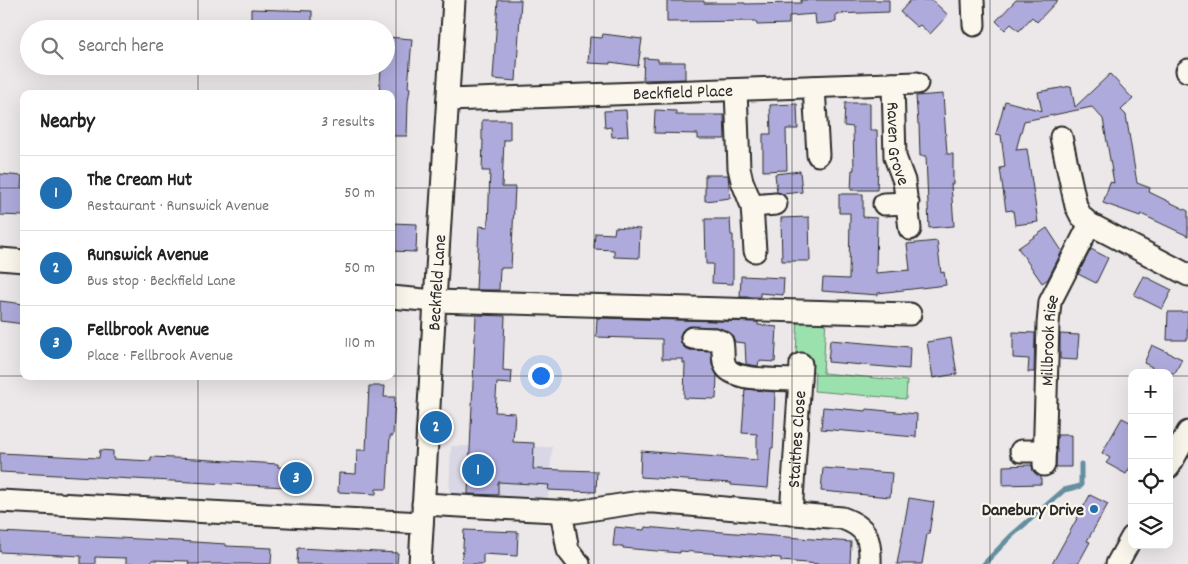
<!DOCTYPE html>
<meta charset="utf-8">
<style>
:root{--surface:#fff;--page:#f6f6f6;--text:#222;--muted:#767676;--line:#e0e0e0;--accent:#1f6fb2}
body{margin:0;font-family:Dekko,sans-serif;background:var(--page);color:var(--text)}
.controls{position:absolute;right:15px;bottom:15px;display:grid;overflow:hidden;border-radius:10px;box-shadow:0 5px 20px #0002}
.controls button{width:45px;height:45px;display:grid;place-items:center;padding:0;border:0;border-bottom:1px solid var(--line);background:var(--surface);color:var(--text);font:25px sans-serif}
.you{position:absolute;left:540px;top:375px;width:18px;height:18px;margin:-12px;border:4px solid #fff;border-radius:50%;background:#1a73e8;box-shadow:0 0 0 8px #1a73e833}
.badge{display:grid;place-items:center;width:32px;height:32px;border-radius:50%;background:var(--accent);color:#fff;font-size:16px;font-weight:700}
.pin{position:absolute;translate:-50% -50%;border:2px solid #fff;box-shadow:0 1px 5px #0006}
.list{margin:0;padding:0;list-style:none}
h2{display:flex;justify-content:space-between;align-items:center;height:65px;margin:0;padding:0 20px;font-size:21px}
h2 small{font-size:16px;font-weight:400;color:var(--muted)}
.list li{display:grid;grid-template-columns:32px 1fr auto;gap:15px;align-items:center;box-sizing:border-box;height:75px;padding:0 20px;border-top:1px solid var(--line)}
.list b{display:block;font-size:19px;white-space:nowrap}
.list p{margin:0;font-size:16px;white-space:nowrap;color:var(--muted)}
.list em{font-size:16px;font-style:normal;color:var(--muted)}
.icon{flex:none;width:28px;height:28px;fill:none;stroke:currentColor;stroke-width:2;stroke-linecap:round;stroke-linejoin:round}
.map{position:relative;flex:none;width:1188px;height:564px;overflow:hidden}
.search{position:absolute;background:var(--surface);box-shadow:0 5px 20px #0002;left:20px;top:20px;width:375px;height:55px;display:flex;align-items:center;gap:12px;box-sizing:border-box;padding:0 18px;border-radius:28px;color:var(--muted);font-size:19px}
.panel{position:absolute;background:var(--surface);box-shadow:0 5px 20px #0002;left:20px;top:90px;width:375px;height:290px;border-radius:10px}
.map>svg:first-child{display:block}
.built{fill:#d9d6e5}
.green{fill:#9be1ad;stroke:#63866c}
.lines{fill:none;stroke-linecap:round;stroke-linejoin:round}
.stream{stroke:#658f9f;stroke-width:5}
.building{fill:#aeabdc;stroke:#2b2b2b}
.minor-casing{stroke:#2b2b2b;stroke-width:25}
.minor{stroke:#fbf7ec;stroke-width:21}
.grid{fill:none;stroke:#2b2b2b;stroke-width:1;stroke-opacity:0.55}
.poi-dot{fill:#1f6fb2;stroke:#fbf7ec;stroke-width:2}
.labels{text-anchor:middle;stroke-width:4.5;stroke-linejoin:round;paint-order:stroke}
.street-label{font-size:18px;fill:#2b2b2b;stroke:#fbf7ec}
.poi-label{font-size:18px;font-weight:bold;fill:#2b2b2b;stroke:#fbf7ec;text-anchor:end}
</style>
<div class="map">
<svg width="1188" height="564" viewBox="0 0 1188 564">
<rect width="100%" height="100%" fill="#ece8e9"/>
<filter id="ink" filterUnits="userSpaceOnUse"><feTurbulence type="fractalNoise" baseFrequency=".02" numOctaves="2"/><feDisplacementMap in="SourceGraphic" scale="10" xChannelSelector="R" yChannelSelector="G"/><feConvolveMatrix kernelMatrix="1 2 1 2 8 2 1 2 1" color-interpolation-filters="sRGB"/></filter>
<g filter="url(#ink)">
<!-- built -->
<path class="built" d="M451 446 552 447 548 500 449 496Z"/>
<!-- green -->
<path class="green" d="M798 316 826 317 823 373 907 381 906 399 814 391 815 372 807 371 796 355Z"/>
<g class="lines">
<!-- stream -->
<path class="stream" d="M984 564 1011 536 1064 490 1081 486V464"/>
</g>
<!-- building -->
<path class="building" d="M498 0H521L516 81 493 79Z
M801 0H889V12L836 14V22L816 24 815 14 789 16V24L757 25 756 21 667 22V1H704V3H745V4L801 3Z
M911 0H932L948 15 930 34 920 25 917 27 900 12Z
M1016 0H1058L1037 22 1032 17 1019 31 1011 24 1005 30 996 21Z
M251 9 312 11V29H258L251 20Z
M603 34 642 39 638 66 610 62V64L588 63 590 37 602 38Z
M387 37 412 39 408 87 410 88 408 102 407 136H391V94H379L381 70H384V66H386Z
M644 58 658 59V62H685V79L643 80Z
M1110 74 1133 99 1121 110 1126 115 1137 183 1150 188 1149 192 1188 211V236L1141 214 1140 216 1103 203 1110 182 1114 183 1103 119 1092 107 1024 121 1016 150 1027 149 1038 222 1015 225 1013 210 1006 211 1000 168 1005 167 1001 135 996 134 1005 101 1042 111 1038 92 1071 86 1075 107Z
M943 94 947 154H953V184H951L954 226 929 228 926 156H920L919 124H918L916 96Z
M845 103H870V130H877L878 166 877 190H851L852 170H854L853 127 844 126Z
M797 104 798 129H786L787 170 763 171V134H771L770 105Z
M626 110 628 136 612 137 611 127 605 128 604 111Z
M655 110 676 111V115H724L725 139H698V134L654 133Z
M482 120H510V140H504L502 187H515L511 268H500L499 290H476L479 226 488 227 490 171H482L483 140H482Z
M800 171 802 192 783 194 777 192 775 174Z
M0 174 22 176 21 187H24V216L0 215Z
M705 175H728L730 198 705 201Z
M839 194H863V217L877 218 876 273 910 270 907 244 937 241 941 273 944 272 946 285 878 293V295L822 291 823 278 849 279 850 213H839Z
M809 217 810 261H782L781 218Z
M705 219H730L731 235H733V284L712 283 713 264H706Z
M391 223 417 224 416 252 391 251Z
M615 227 640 229 639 258 614 257V250L594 249 595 233 614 234Z
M1047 228 1062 251 1048 279 1042 283 1018 248Z
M1091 249 1108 258 1096 283 1078 274Z
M741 276 784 278 783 295 760 293V297H740Z
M1144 276 1172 290 1162 309 1134 295Z
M0 301 24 304V324L0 321Z
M1168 312H1188L1187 340H1167Z
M476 315 505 316 503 370 512 371 511 384 497 383 495 412 515 413 513 442 534 443 533 469 597 471 596 492 548 490 549 485 498 482V495L468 494Z
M597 318 758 322V325L777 327 775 362 759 361 758 366 746 364 745 343 735 342 732 334 727 331 716 327H687L682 331 680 337 681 343 685 348 691 350 711 351 712 365 717 375 716 399 684 398 685 363H683V359H662V339L596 337Z
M1013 332 1035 333 1034 372H1028L1029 359 1013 358Z
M1060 334 1079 335 1077 360 1060 359Z
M951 338 957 374 933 378 927 342Z
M830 340 910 347 909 369 828 362Z
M1152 345 1182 359 1175 373H1149L1152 367 1144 363Z
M369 386H385L384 397H395L393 436H390L387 489H376V494L338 492 339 473 356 474 357 450H366Z
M745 389 775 392 773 448H771L768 488 731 485V483L640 477 641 451 757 460V434L742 433Z
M823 407 866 411 867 409 917 414 916 437 821 429Z
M1122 418 1132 423V464L1126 474 1106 463 1110 458 1102 453Z
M1057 435H1071V467H1056Z
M100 450 113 451V459L151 461V457L196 459 278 464V467L305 468V488L0 472V453L99 458Z
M1032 465 1033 471 1041 477V484L1003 485V466Z
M823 468 892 473 890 497 821 491Z
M1090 495 1108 504 1087 541 1090 542 1078 564H1052Z
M909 498 934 502 929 534H927L922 564H897Z
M615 527 644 530 645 527 690 531 697 530 851 542 850 564H820L781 561V558L680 551V553L623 548V546H613Z
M464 530 518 532 517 556 483 554V564H462Z
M0 532 178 541 226 544V546L272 548 271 564H188L189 561 152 560 151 564H126V558L95 557V564H81V556L0 552Z
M298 548 398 553 397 564H297Z"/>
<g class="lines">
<!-- minor casing -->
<g class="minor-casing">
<g id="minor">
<path d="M973 0 974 25"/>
<path d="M1187 71 1188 70"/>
<path id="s1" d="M893 84 895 157 904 181 910 229"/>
<path d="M814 87 818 155"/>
<path d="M736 90 739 168 742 181 752 206 755 251"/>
<path id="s2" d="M448 100 917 83"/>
<path d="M1061 137 1076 206 1081 216 1090 224 1188 275"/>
<path d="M884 204 908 203"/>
<path d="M752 206 776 204"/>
<path d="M0 259 24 261"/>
<path d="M391 297 435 301 910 314"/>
<path d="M692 338 715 339 722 342C724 349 722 359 725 365 731 382 784 379 800 380"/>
<path d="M1021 451H1045"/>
<path id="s3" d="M1044 465 1048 324 1050 302 1090 224"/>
<path d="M1169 467 1188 432"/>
<path d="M0 501 422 523"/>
<path d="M423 504 575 512 640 502H655L842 518C867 527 871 538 870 564"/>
<path d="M561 511 568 550 579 564"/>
<path id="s4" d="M791 514 801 364"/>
<path id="s5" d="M420 564 435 301 454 0"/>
<path d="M1117 564 1132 537"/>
</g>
</g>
<!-- minor -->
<use href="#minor" class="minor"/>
</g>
</g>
<!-- grid -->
<path class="grid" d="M198 0V29M396 0V564M594 0V564M792 0V564M990 0V564M198 66V94M0 188H24M391 188H1188M0 376H24M198 376V564M391 376H1132M1169 376H1188"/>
<!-- markers -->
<circle class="poi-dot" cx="1094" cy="509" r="5"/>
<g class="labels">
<!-- street labels -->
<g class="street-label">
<text dy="6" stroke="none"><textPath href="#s2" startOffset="235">Beckfield Place</textPath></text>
<text dy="6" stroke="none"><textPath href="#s1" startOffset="60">Raven Grove</textPath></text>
<text dy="6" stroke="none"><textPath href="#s5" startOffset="282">Beckfield Lane</textPath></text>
<text dy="6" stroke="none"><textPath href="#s3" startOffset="125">Millbrook Rise</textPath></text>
<text dy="6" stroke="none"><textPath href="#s4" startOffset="75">Staithes Close</textPath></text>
</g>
<!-- poi labels -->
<g class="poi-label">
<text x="1084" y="515">Danebury Drive</text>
</g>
</g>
</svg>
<div class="controls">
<button>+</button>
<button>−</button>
<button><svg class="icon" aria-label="locate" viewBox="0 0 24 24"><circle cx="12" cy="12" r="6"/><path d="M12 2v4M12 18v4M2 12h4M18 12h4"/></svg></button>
<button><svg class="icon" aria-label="layers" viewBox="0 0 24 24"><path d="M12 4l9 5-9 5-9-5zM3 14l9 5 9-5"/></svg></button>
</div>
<div class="you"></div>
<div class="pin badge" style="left:478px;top:470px">1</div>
<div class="pin badge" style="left:436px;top:427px">2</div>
<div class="pin badge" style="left:296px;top:478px">3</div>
<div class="search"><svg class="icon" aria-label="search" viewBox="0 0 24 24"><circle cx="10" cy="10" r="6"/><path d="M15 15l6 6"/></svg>Search here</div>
<section class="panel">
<h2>Nearby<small>3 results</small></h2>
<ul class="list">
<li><span class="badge">1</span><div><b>The Cream Hut</b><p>Restaurant · Runswick Avenue</p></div><em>50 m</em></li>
<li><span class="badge">2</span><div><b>Runswick Avenue</b><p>Bus stop · Beckfield Lane</p></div><em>50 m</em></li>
<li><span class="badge">3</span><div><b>Fellbrook Avenue</b><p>Place · Fellbrook Avenue</p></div><em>110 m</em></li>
</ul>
</section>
</div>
